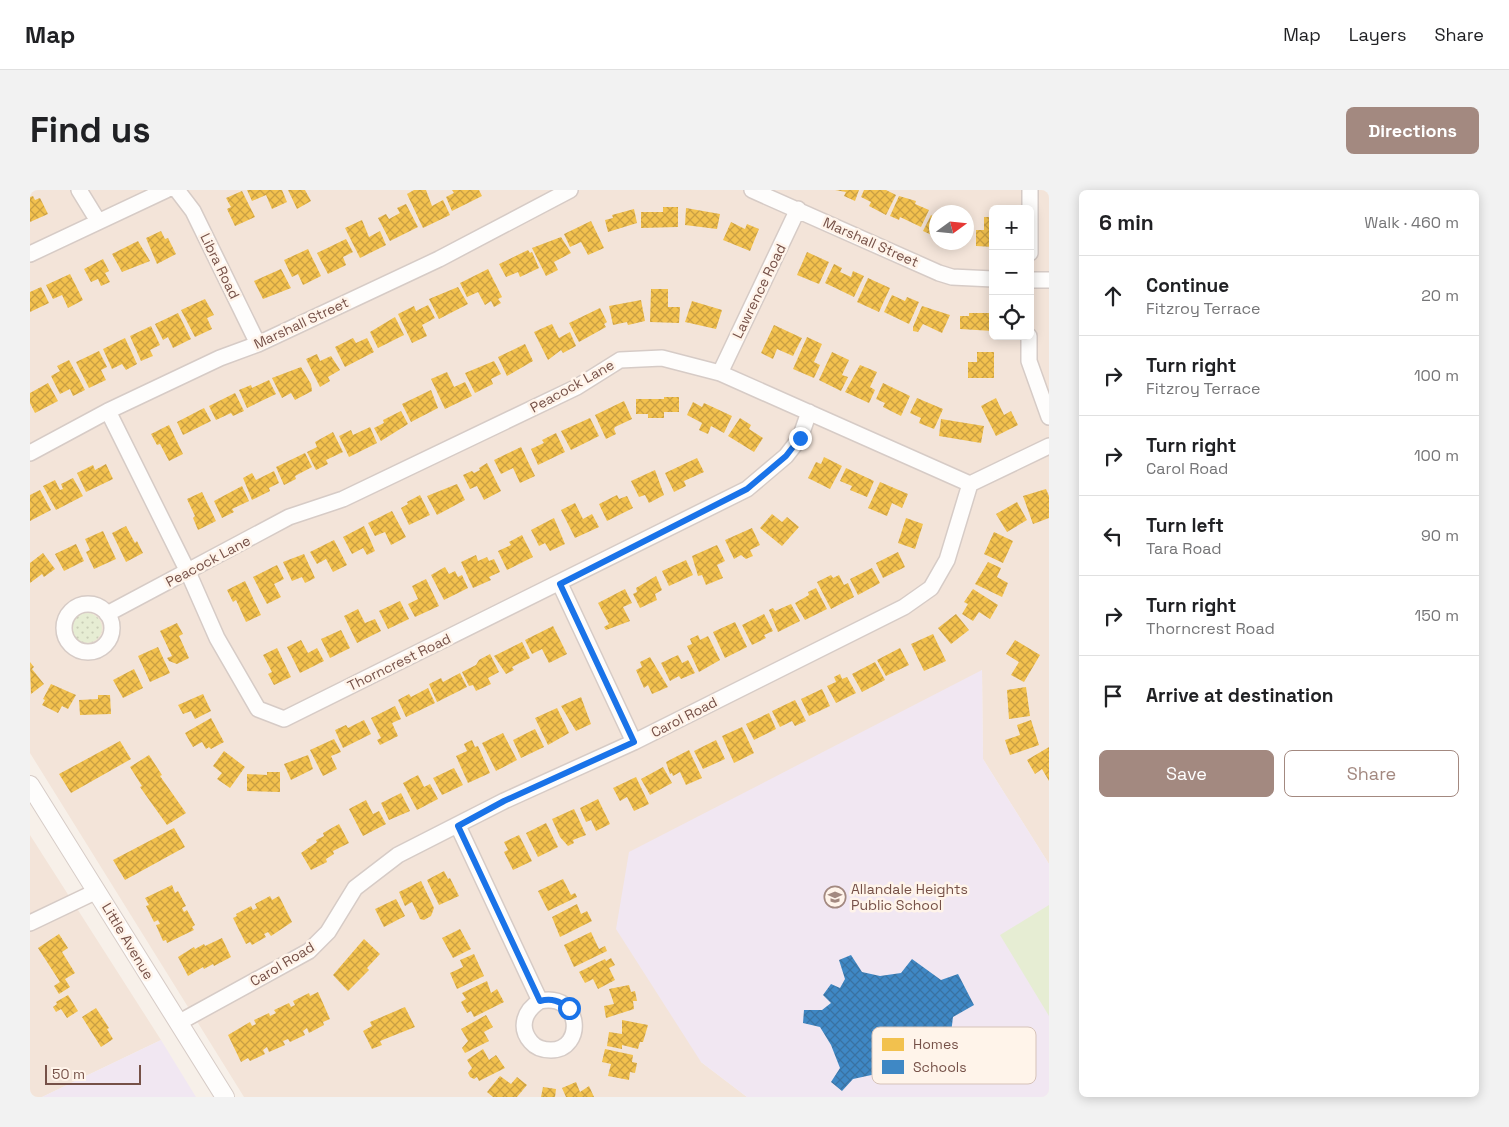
<!DOCTYPE html>
<meta charset="utf-8">
<style>
:root{--surface:#fff;--page:#f2f2f2;--text:#202124;--muted:#757577;--line:#e0e0e0;--accent:#a38980}
body{margin:0;font-family:"Space Grotesk",sans-serif;background:var(--page);color:var(--text)}
.controls{position:absolute;right:15px;top:15px;display:grid;overflow:hidden;border-radius:8px;box-shadow:0 2px 12px #0003}
.controls button{width:45px;height:45px;display:grid;place-items:center;padding:0;border:0;border-bottom:1px solid var(--line);background:var(--surface);color:var(--text);font:25px sans-serif}
.compass{position:absolute;left:899px;top:15px;width:45px;height:45px;border-radius:50%;background:var(--surface);box-shadow:0 2px 12px #0003;rotate:75deg}
.scale{position:absolute;left:15px;bottom:12px;width:96px;box-sizing:border-box;padding-left:5px;border:2px solid #765148;border-top:0;font-size:14px;line-height:18px;white-space:nowrap;color:#765148;-webkit-text-stroke:4px #fff4ea;paint-order:stroke}
.stop{position:absolute;width:15px;height:15px;margin:-11px;border:4px solid #1a73e8;border-radius:50%;background:#fff}
.stop.end{background:#1a73e8;border-color:#fff;box-shadow:0 1px 5px #0008}
.list{margin:0;padding:0;list-style:none}
h2{display:flex;justify-content:space-between;align-items:center;height:65px;margin:0;padding:0 20px;font-size:21px}
h2 small{font-size:16px;font-weight:400;color:var(--muted)}
.list li{display:grid;grid-template-columns:32px 1fr auto;gap:15px;align-items:center;box-sizing:border-box;height:80px;padding:0 20px;border-top:1px solid var(--line)}
.list b{display:block;font-size:19px;white-space:nowrap}
.list p{margin:0;font-size:16px;white-space:nowrap;color:var(--muted)}
.list em{font-size:16px;font-style:normal;color:var(--muted)}
.actions{display:flex;gap:10px;padding:15px 20px}
.actions a{flex:1;padding:11px 0;border:1px solid var(--accent);border-radius:8px;text-align:center;font-size:18px;color:var(--accent)}
.actions .main{background:var(--accent);color:#fff}
.icon{flex:none;width:28px;height:28px;fill:none;stroke:currentColor;stroke-width:2;stroke-linecap:round;stroke-linejoin:round}
.map{position:relative;flex:none;width:1019px;height:907px;overflow:hidden;border-radius:8px}
header{display:flex;align-items:center;gap:30px;box-sizing:border-box;height:70px;padding:0 25px;background:var(--surface);border-bottom:1px solid var(--line)}
header strong{font-size:24px}
nav{display:flex;gap:28px;margin-inline-start:auto;font-size:18px}
.intro{display:flex;align-items:center;justify-content:space-between;box-sizing:border-box;height:120px;padding:0 30px}
h1{margin:0;font-size:35px}
.button{padding:12px 22px;border-radius:8px;background:var(--accent);color:#fff;font-size:18px;font-weight:700}
main{display:flex;gap:30px;padding:0 30px}
aside{flex:1;background:var(--surface);border-radius:8px;box-shadow:0 2px 12px #0003}
.map>svg:first-child{display:block}
.residential{fill:#f3e4d9;fill-rule:evenodd}
.education{fill:#f1e7f2}
.green{fill:url(#green-dots)}
.pitch{fill:#e6edd3}
.homes{fill:url(#homes-cross-hatch)}
.schools{fill:url(#schools-cross-hatch)}
.lines{fill:none;stroke-linecap:round;stroke-linejoin:round}
.minor-casing{stroke:#d6cbc6;stroke-width:18}
.tertiary-casing{stroke:#d6cbc6;stroke-width:20}
.minor{stroke:#fefdfc;stroke-width:15}
.tertiary{stroke:#fefdfc;stroke-width:18}
.route{stroke:#1a73e8;stroke-width:6}
.labels{text-anchor:middle;stroke-width:5;stroke-linejoin:round;paint-order:stroke}
.street-label{font-size:14px;fill:#765148;stroke:#fff4ea}
.poi-label{font-size:14px;fill:#765148;stroke:#fff4ea;text-anchor:start}
.key{fill:#fff4ea;stroke:#d6c3b9;stroke-width:1}
.key-label{font-size:14px;fill:#765148}
</style>
<header>
<strong>Map</strong>
<nav><a>Map</a><a>Layers</a><a>Share</a></nav>
</header>
<div class="intro"><h1>Find us</h1><a class="button">Directions</a></div>
<main>
<div class="map">
<svg width="1019" height="907" viewBox="0 0 1019 907">
<defs>
<pattern id="green-dots" width="8" height="8" patternUnits="userSpaceOnUse" patternTransform="scale(1.25)"><rect width="8" height="8" fill="#e6edd3"/><path d="M2 2h.1M6 6h.1" fill="none" stroke="#c9cdb7" stroke-width="1.8" stroke-linecap="round"/></pattern>
<pattern id="homes-cross-hatch" width="8" height="8" patternUnits="userSpaceOnUse" patternTransform="scale(1.25)"><rect width="8" height="8" fill="#f2c14e"/><path d="M0 0l8 8M0 8l8-8" fill="none" stroke="#c99f43"/></pattern>
<pattern id="schools-cross-hatch" width="8" height="8" patternUnits="userSpaceOnUse" patternTransform="scale(1.25)"><rect width="8" height="8" fill="#3f88c5"/><path d="M0 0l8 8M0 8l8-8" fill="none" stroke="#3972a2"/></pattern>
</defs>
<rect width="100%" height="100%" fill="#f7f0e9"/>
<!-- residential -->
<path class="residential" d="M0 0H1019V674L953 569 952 480 671 872 717 907H214L0 563ZM963 19H1000V146H963ZM906 22H936V52H906Z
M0 645 131 850 12 907H0Z"/>
<!-- education -->
<path class="education" d="M952 480 953 569 1019 674V907H717L671 872 586 739 599 662Z
M131 850 166 907H12Z"/>
<!-- green -->
<path class="green" d="M42 438a15 15 0 1 1 30 0a15 15 0 1 1-30 0Z"/>
<!-- pitch -->
<path class="pitch" d="M1019 715V826L970 745Z"/>
<!-- homes -->
<path class="homes" d="M217 0H252L257 12 242 19 236 5 222 11Z
M258 0H275L281 11 267 19Z
M384 0H396L402 16 413 10 420 25 393 38 377 4Z
M422 0H449L452 6 422 21 416 7 424 3Z
M805 0H829L825 11 814 6 816 2Z
M834 0H856L866 5 856 25 839 16 841 12 831 7Z
M212 1 225 27 205 36 197 19 201 17 196 8Z
M3 6 5 10 10 8 18 24 0 32V7Z
M869 6 886 11 885 14 899 20 891 37 870 27 869 30 860 26Z
M376 14 388 37 360 51 348 28 356 24 359 29 370 23 367 18Z
M633 17H648V37L611 38V22H633Z
M656 18 690 24 687 39 655 35Z
M604 19 607 33 578 42 575 30 583 28 582 25Z
M901 25 906 28V47L893 41Z
M954 27H963V57L946 56V40H954Z
M332 30 339 47 350 41 356 55 330 68 315 38Z
M561 31 574 58 558 65 551 52 540 57 534 44Z
M701 32 715 39 717 34 729 39 720 61 693 50Z
M131 41 135 49 138 48 146 64 127 74 116 48Z
M531 47 541 63 524 72 528 80 516 86 502 58Z
M316 49 323 62 313 67 316 75 298 84 287 63Z
M108 51 120 71 92 82 82 64Z
M278 59 291 86 273 95 268 84 262 87 254 70Z
M498 60 500 63 502 62 509 78 490 87 488 82 476 87 469 74Z
M777 62 799 72 789 94 767 85Z
M73 69 79 81 75 83 80 92 71 96 68 89 61 92 54 79Z
M804 74 812 78 810 82 821 87 823 81 834 86 824 107 795 93Z
M251 79 261 98 233 109 224 91Z
M458 79 472 107 468 109 471 113 464 117 461 111 455 115 448 102 437 107 430 93Z
M40 84 53 110 38 118 32 105 23 109 16 95Z
M838 88 860 98 849 122 827 112Z
M11 97 19 113 0 122V102Z
M428 97 438 114 409 129 399 109Z
M621 99H638V117H650L649 133 620 132Z
M862 105 875 111 877 107 889 112 879 134 854 122Z
M175 109 184 125 177 128 182 139 165 147 151 120Z
M611 110 615 131 598 135 597 132 583 135 579 116Z
M662 111 692 120 686 139 655 132Z
M398 115 405 128 392 135 397 146 382 153 368 124 384 116 386 121Z
M892 116 920 125 912 143 893 134 888 142 883 141V137Z
M570 118 577 132 574 134 576 137 549 152 539 133Z
M148 123 161 149 143 158 138 147 133 150 125 134Z
M939 123H963V141L930 139V126H939Z
M365 127 374 145 348 158 340 142Z
M522 134 529 148 540 142 546 156 533 163 531 160 518 170 504 142Z
M744 135 772 148 763 166 747 159 743 169 731 163Z
M121 136 130 155 120 160 123 166 111 171 100 146Z
M777 147 792 154 784 172 790 175 784 188 763 179Z
M95 148 107 174 96 180 92 174 82 179 73 159Z
M323 148 326 153 337 148 344 162 315 177 305 157Z
M495 154 503 171 477 186 468 167Z
M69 161 77 177 71 180 76 190 59 198 46 172Z
M802 162 819 170 812 185 818 187 811 201 789 190Z
M947 162H964V188H938V172H947Z
M287 164 290 171 301 166 310 180 298 187 300 191 290 197 276 169Z
M39 170 55 200 43 206 40 199 30 204 21 186 30 181 27 176Z
M464 171 471 184 461 189 463 194 445 203 435 183Z
M830 175 847 182 840 197 845 200 839 213 815 202Z
M271 177 281 194 282 201 265 210 261 203 252 208 242 188Z
M417 182 424 197 435 192 442 206 415 219 401 189Z
M239 190 246 204 217 218 209 200 221 195 222 198Z
M18 193 28 211 5 223 0 213V203Z
M853 193 880 206 871 226 853 217 855 213 846 209Z
M401 200 408 218 381 232 372 214Z
M205 203 214 221 203 226 201 223 186 230 179 216Z
M634 207H649V222H634V228H618V224H606V209H634Z
M887 208 913 219 904 239 889 233 891 228 880 223Z
M966 208 974 225 981 221 988 235 966 246 951 216Z
M594 211 602 229 585 237 584 239 586 244 576 249 565 225Z
M663 212 672 217 674 213 702 226 694 243 681 236 678 244 669 240 672 233 657 225Z
M174 218 181 231 153 245 147 232Z
M371 221 378 234 351 251 344 238 354 233 353 230Z
M560 228 569 246 541 260 531 241Z
M710 228 721 235 719 239 733 248 724 262 698 246Z
M911 229 954 236 951 253 909 246Z
M139 235 153 264 139 271 130 254 127 255 121 244Z
M340 237 347 253 319 267 309 246 321 240 323 245Z
M303 242 313 262 296 270 298 274 286 280 277 262 287 257 285 252Z
M526 243 535 262 508 275 501 259 514 253 512 250Z
M491 257 505 286 490 293 483 278 471 284 464 270Z
M275 263 282 277 265 286 266 289 254 295 246 277Z
M794 267 812 276 800 299 778 288 786 272 791 274Z
M667 268 674 282 654 291 656 296 644 302 635 283Z
M457 273 471 301 454 310 447 296 440 299 433 285 442 281 444 283 450 280 449 278Z
M76 274 83 289 56 302 47 283 63 275 65 280Z
M816 278 844 291 837 307 820 300 822 296 810 291Z
M625 280 634 305 619 313 615 305 609 307 601 291Z
M244 281 249 293 239 298 240 301 222 310 213 288 222 283 226 290Z
M43 288 53 306 26 320 13 296 25 290 30 300 33 299 31 294Z
M850 292 878 304 872 318 862 313 857 326 838 318Z
M427 294 435 310 407 325 397 306Z
M212 296 219 311 202 319 204 322 192 328 184 311Z
M1016 299 1019 306V328L1003 334 993 306Z
M10 300 21 320 0 331V305Z
M172 302 186 331 168 340 163 328 165 326 157 309Z
M390 305 400 325 379 335 371 318 378 314 377 312Z
M587 305 589 309 597 306 603 318 577 331 569 314Z
M987 312 997 330 977 342 966 324Z
M545 313 553 329 562 324 569 337 545 348 531 320Z
M362 321 376 347 361 355 355 342 345 346 338 333Z
M742 324 752 332 757 327 769 337 752 356 730 338Z
M524 328 535 354 520 361 515 353 509 356 501 340Z
M876 328 893 334 885 359 868 353Z
M96 336 105 353 107 351 113 363 96 372 82 343Z
M334 336 345 361 337 365 333 358 322 364 313 347Z
M722 338 730 355 720 360 723 366 716 369 711 365 704 369 695 350Z
M73 341 86 369 64 379 56 362 60 360 55 349Z
M964 342 983 351 973 373 954 364Z
M492 345 503 367 477 380 468 361 481 355 479 352Z
M304 350 317 375 303 382 296 369 287 374 280 362Z
M46 354 54 371 34 381 25 364Z
M687 355 695 371 687 375 693 388 676 395 672 385 668 386 662 366Z
M868 362 875 377 853 388 846 373Z
M13 363 25 379 14 387 12 384 0 393V373Z
M274 364 285 388 275 393 272 387 262 391 253 372Z
M446 365 448 371 457 367 459 371 464 369 470 382 459 387 461 390 443 398 431 372Z
M656 370 663 385 639 396 632 381Z
M958 372 971 378 967 387 978 393 972 407 945 394Z
M247 375 254 389 244 394 251 407 237 414 223 387Z
M415 377 419 384 425 381 428 387 432 385 438 398 414 410 401 385Z
M842 378 850 393 828 405 820 389Z
M801 385 803 388 809 385 814 395 818 393 824 407 801 419 787 392Z
M626 386 632 400 625 404 627 410 610 418 603 404 607 402 606 398Z
M396 389 409 416 385 427 378 414 388 409 382 396Z
M215 391 231 425 216 432 206 410 203 412 197 400Z
M786 398 797 419 775 430 765 413 779 405 778 402Z
M595 399 602 413 593 417 600 431 576 440 574 437 579 434 568 413Z
M943 399 968 415 960 429 949 422 943 431 932 424 938 414 934 412Z
M370 411 379 429 358 439 349 421Z
M761 414 770 431 748 442 739 420 743 418 745 421Z
M328 419 335 433 345 429 351 441 327 453 314 426Z
M734 424 743 441 734 445 736 448 722 455 712 435Z
M926 424 939 440 921 454 908 438Z
M705 432 717 457 695 468 683 442Z
M147 433 153 444 149 446 159 468 147 474 139 471 137 468 142 466 130 441Z
M523 436 537 464 519 473 512 459 502 464 495 450Z
M311 440 320 458 300 468 291 449Z
M903 444 916 471 894 481 881 454Z
M668 445 670 450 678 446 690 470 669 482 657 456 662 454 660 449Z
M271 450 278 463 287 458 294 471 270 483 257 457Z
M985 450 1010 465 994 492 981 485 989 472 976 464Z
M492 452 500 468 482 477 484 480 476 484 464 466Z
M128 457 140 483 120 492 108 466Z
M247 458 261 487 244 495 238 484 242 482 233 465Z
M870 458 879 475 856 486 847 470Z
M460 464 469 482 458 488 461 494 446 501 443 495 439 496 432 482 446 475 449 470Z
M648 465 652 473 658 470 665 483 651 489 649 486 640 491 631 473Z
M620 467 638 497 622 504 618 495 614 498 606 480 612 477 610 472Z
M0 472 4 477 2 479 14 494 1 504Z
M845 472 855 490 832 502 822 484Z
M104 479 113 498 93 508 83 490Z
M430 483 437 497 407 512 399 494 411 488 413 492Z
M810 484 812 489 817 487 826 503 806 513 797 496 806 492 804 487Z
M21 494 46 505 38 519 32 516 28 523 12 515 15 510 13 509Z
M996 497 1000 526 979 529 977 500Z
M398 498 405 513 376 527 368 510 379 504 381 507Z
M792 499 800 516 779 526 771 509Z
M173 504 181 521 165 529 161 521 153 524 148 515Z
M68 505H80L81 524 50 525 49 510 68 509Z
M551 507 561 534 546 541 531 516Z
M765 510 776 531 765 536 762 531 750 537 742 521Z
M365 516 371 529 362 533 368 546 350 555 347 550 351 548 341 528Z
M527 518 539 543 518 555 505 528Z
M739 523 746 539 724 550 716 534Z
M181 528 194 552 181 559 179 557 176 559 172 552 163 557 155 543Z
M334 530 341 544 313 558 305 540 316 535 318 538Z
M1001 530 1009 555 980 565 975 550 990 545 987 535Z
M712 537 724 563 704 573 692 546Z
M505 539 514 557 491 568 483 550Z
M473 543 487 570 466 581 452 553Z
M304 549 311 562 301 566 307 579 293 586 280 560Z
M442 550 445 557 448 556 460 583 438 593 426 566 437 561 434 554Z
M686 550 695 569 673 579 664 561Z
M90 551 101 569 41 603 29 584Z
M1019 557V591L1012 579 1005 584 997 570Z
M659 560 672 588 656 595 650 582 643 586 642 583 640 584 636 572Z
M194 561 215 577 200 598 187 589 192 583 183 576Z
M119 565 132 585 130 586 156 623 137 635 110 597 112 596 100 577Z
M278 565 283 579 261 590 254 574Z
M633 577 642 593 620 605 611 589Z
M424 578 433 595 412 605 403 588Z
M237 582H250V602L217 601V584L237 585Z
M388 585 394 597 400 594 408 609 387 620 373 593Z
M606 587 619 614 604 621 597 607 590 611 583 598Z
M371 603 380 621 359 630 351 613Z
M568 609 580 634 566 641 561 630 556 632 550 618Z
M336 610 343 624 349 621 356 634 333 646 319 619Z
M544 619 556 645 543 650 544 653 538 656 530 647 522 629Z
M516 633 528 657 508 667 496 643Z
M309 634 319 653 303 661 304 664 296 669 297 672 281 680 271 663 287 652 286 650 294 646 293 643Z
M144 638 155 657 95 690 83 670Z
M489 645 502 671 483 680 474 662 478 660 474 652Z
M414 681 418 689 420 688 429 706 409 715 397 690Z
M533 689 541 705 545 703 547 707 518 721 508 701Z
M391 691 404 718 401 726 394 730 390 729 382 712 375 716 369 702Z
M142 695 145 703 148 701 156 716 152 718 154 722 157 720 165 735 162 737 164 740 137 753 136 750 133 751 126 735 130 734 128 730 124 732 116 716 119 715 115 708Z
M240 706 242 710 249 706 262 732 241 746 238 742 234 744 236 747 222 755 220 752 216 754 203 728 207 726 206 724 221 716 223 720 227 718 225 714Z
M366 709 375 726 354 737 345 719Z
M547 714 551 724 557 721 562 731 530 747 522 727Z
M430 739 441 759 423 768 412 748Z
M561 742 569 759 575 756 577 761 544 777 534 755Z
M29 744 38 758 32 762 45 783 35 789 40 797 29 804 24 796 30 792 8 758Z
M192 748 201 767 184 776 183 774 174 779 173 777 158 786 148 767 164 757 165 759 174 754 175 756Z
M334 749 350 764 337 778 339 780 318 801 303 785Z
M444 764 454 786 427 799 420 783 433 777 430 770Z
M581 768 585 775 579 778 585 790 568 799 563 789 555 793 549 782 575 769 576 771Z
M457 791 461 803 467 799 474 812 444 827 441 821 437 823 431 812 436 809 432 803Z
M599 795 601 802 605 801 607 811H603L604 819 576 828 574 816 584 814 579 799Z
M288 802 300 829 293 832 294 835 279 843 277 838 273 841 275 845 260 852 258 849 253 851 255 855 239 862 237 857 233 860 235 864 220 871 218 868 211 872 198 845 220 832 222 836 226 834 224 830 239 823 240 826 246 823 244 820 259 813 261 817 265 815 263 811 279 803 280 806Z
M38 805 48 821 37 828 31 819 26 822 23 817 27 814 26 812Z
M375 817 385 837 350 851 352 855 342 859 333 841 342 836 340 832Z
M66 818 79 838 77 839 83 849 71 857 52 827Z
M456 825 463 837 454 842 459 851 435 863 432 858 438 851 431 839Z
M592 830 618 835 613 852H610L608 859 592 855V859L577 856 579 842 592 844Z
M453 859 459 870 466 865 475 878 449 891 447 887 444 889 440 887 438 883 442 878 437 870Z
M575 859 603 865 602 872 607 873 605 883 600 882 599 890 578 886 581 874 572 872Z
M470 886 481 894 487 887 497 895 487 907H463L457 902Z
M546 892 550 902 559 896 564 907H536L532 898Z
M513 897 526 899 525 907H511Z"/>
<!-- schools -->
<path class="schools" d="M821 765 832 782 850 786 871 783 882 769 911 790 928 784 944 815 923 827 920 851H902L890 864 887 863 876 873 878 880 864 886 860 881 823 889 812 901 801 892 810 878 801 855 790 837 773 833 774 820H792L801 813 793 805 801 794 810 798 815 789 809 770Z"/>
<g class="lines">
<!-- minor casing -->
<g class="minor-casing">
<path id="minor" d="M49 0 68 31
M147 0 163 21 228 154
M722 0 909 83 922 87 963 89
M1000 0V63
M0 64 136 0
M1000 90H1019
M999 146V171L1019 227
M690 183 768 19
M78 221 158 382 187 448 228 519 254 529 717 299 756 266 770 248 779 222
M0 263 78 221 190 168 228 154 409 69 540 0
M940 294 1019 256
M530 394 604 552
M34 438a24 24 0 1 1 48 0a24 24 0 1 1-48 0Z
M77 424 259 327 313 309 547 197 590 170 632 168 690 183 940 294
M428 636 510 811C552 802 555 860 521 860 513 860 506 858 501 852 488 837 495 820 510 811
M0 733 67 701
M148 833 279 761 298 742 325 698 368 665 474 611 604 552 874 417 901 398 917 370 940 294"/>
</g>
<!-- tertiary casing -->
<g class="tertiary-casing">
<path id="tertiary" d="M0 595 195 907"/>
</g>
<!-- minor -->
<use href="#minor" class="minor"/>
<!-- tertiary -->
<use href="#tertiary" class="tertiary"/>
</g>
<g class="lines">
<!-- route -->
<path class="route" d="M539 818C529 811 522 808 510 811L428 636 474 611 604 552 530 394 717 299 756 266 770 248"/>
</g>
<!-- icons -->
<defs>
<g id="school-ring" transform="scale(1.125)"><circle r="9.5" fill="#fff4ea" stroke="#a38980" stroke-width="1.5"/><path d="M0-5L7-2L0 1L-7-2ZM-4 1L0 2.5L4 1V4Q0 6-4 4Z" fill="#a38980"/></g>
</defs>
<g fill-rule="evenodd">
<use href="#school-ring" x="805" y="707"/>
</g>
<g class="labels">
<!-- street labels -->
<g class="street-label">
<text transform="translate(841 52) rotate(24)" y="5">Marshall Street</text>
<text transform="translate(190 76) rotate(64)" y="5">Libra Road</text>
<text transform="translate(729 101) rotate(-64)" y="5">Lawrence Road</text>
<text transform="translate(271 133) rotate(-25)" y="5">Marshall Street</text>
<text transform="translate(542 196) rotate(-29)" y="5">Peacock Lane</text>
<text transform="translate(178 371) rotate(-28)" y="5">Peacock Lane</text>
<text transform="translate(369 472) rotate(-26)" y="5">Thorncrest Road</text>
<text transform="translate(654 527) rotate(-27)" y="5">Carol Road</text>
<text transform="translate(98 751) rotate(59)" y="5">Little Avenue</text>
<text transform="translate(252 774) rotate(-31)" y="5">Carol Road</text>
</g>
<!-- poi labels -->
<g class="poi-label">
<text x="821" y="704">Allandale Heights<tspan x="821" dy="16">Public School</tspan></text>
</g>
</g>
<!-- legend -->
<rect x="842" y="837" width="164" height="57" rx="8" class="key"/>
<rect x="852" y="848" width="22" height="13" fill="#f2c14e"/>
<rect x="852" y="870" width="22" height="14" fill="#3f88c5"/>
<g class="key-label">
<text x="883" y="859">Homes</text>
<text x="883" y="882">Schools</text>
</g>
</svg>
<div class="controls">
<button>+</button>
<button>−</button>
<button><svg class="icon" aria-label="locate" viewBox="0 0 24 24"><circle cx="12" cy="12" r="6"/><path d="M12 2v4M12 18v4M2 12h4M18 12h4"/></svg></button>
</div>
<svg class="compass" viewBox="-18 -18 36 36"><path d="M0-13l5 13h-10z" fill="#e53935"/><path d="M0 13l5-13h-10z" fill="#757577"/></svg>
<div class="scale">50 m</div>
<div class="stop" style="left:539px;top:818px"></div>
<div class="stop end" style="left:770px;top:248px"></div>
</div>
<aside>
<h2>6 min<small>Walk · 460 m</small></h2>
<ul class="list">
<li><svg class="icon" aria-label="ahead" viewBox="0 0 24 24"><path d="M12 20V5M6 11l6-6 6 6"/></svg><div><b>Continue</b><p>Fitzroy Terrace</p></div><em>20 m</em></li>
<li><svg class="icon" aria-label="right" viewBox="0 0 24 24"><path d="M7 20v-9h11M14 6l5 5-5 5"/></svg><div><b>Turn right</b><p>Fitzroy Terrace</p></div><em>100 m</em></li>
<li><svg class="icon" aria-label="right" viewBox="0 0 24 24"><path d="M7 20v-9h11M14 6l5 5-5 5"/></svg><div><b>Turn right</b><p>Carol Road</p></div><em>100 m</em></li>
<li><svg class="icon" aria-label="left" viewBox="0 0 24 24"><path d="M17 20v-9H6M10 6l-5 5 5 5"/></svg><div><b>Turn left</b><p>Tara Road</p></div><em>90 m</em></li>
<li><svg class="icon" aria-label="right" viewBox="0 0 24 24"><path d="M7 20v-9h11M14 6l5 5-5 5"/></svg><div><b>Turn right</b><p>Thorncrest Road</p></div><em>150 m</em></li>
<li><svg class="icon" aria-label="arrive" viewBox="0 0 24 24"><path d="M6 21V4h12l-3 4 3 4H6"/></svg><div><b>Arrive at destination</b></div></li>
</ul>
<div class="actions"><a class="main">Save</a><a>Share</a></div>
</aside>
</main>
